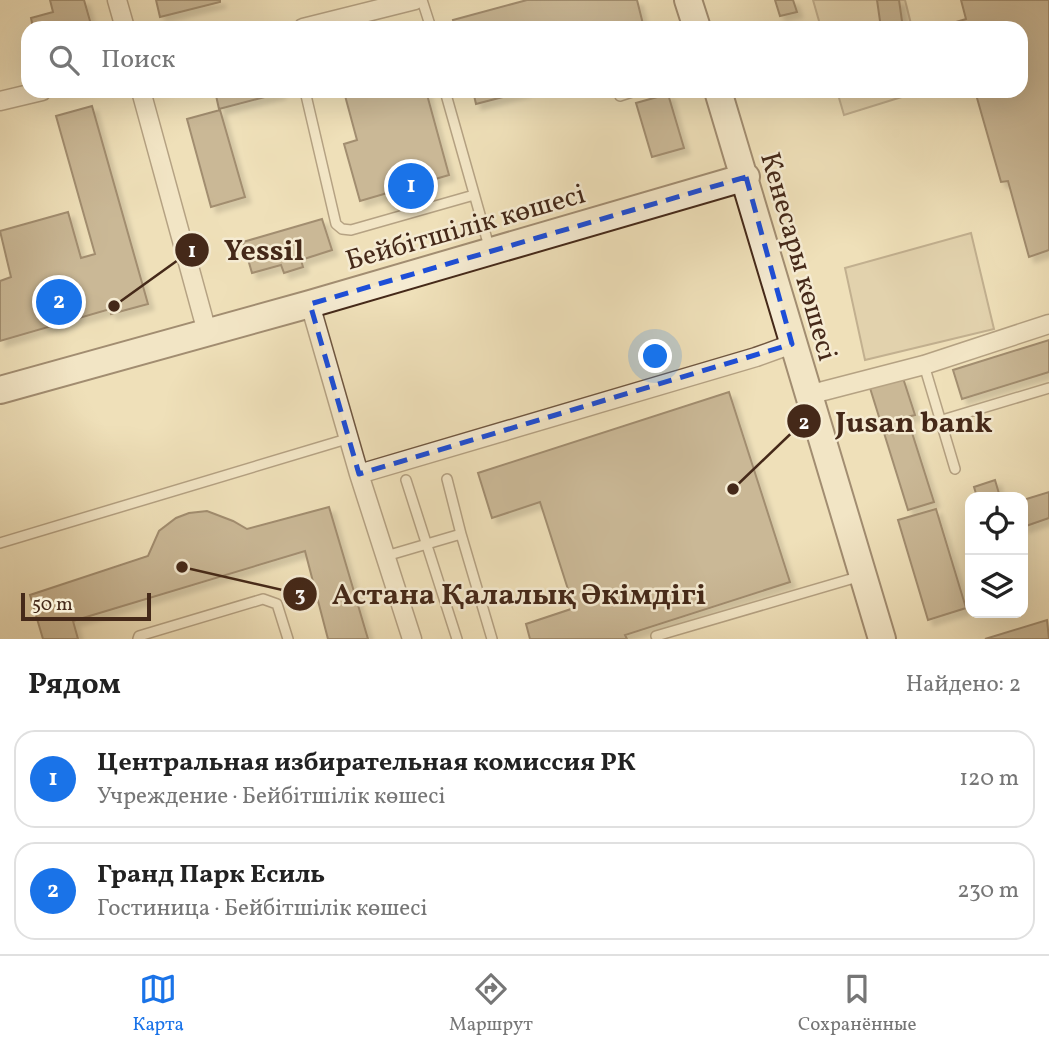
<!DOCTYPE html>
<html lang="ru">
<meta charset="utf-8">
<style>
:root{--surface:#fff;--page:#f6f6f6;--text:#222;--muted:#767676;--line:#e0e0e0;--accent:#1a73e8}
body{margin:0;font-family:Vollkorn,serif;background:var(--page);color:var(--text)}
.controls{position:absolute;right:21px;bottom:21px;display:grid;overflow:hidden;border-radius:14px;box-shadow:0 7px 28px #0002}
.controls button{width:63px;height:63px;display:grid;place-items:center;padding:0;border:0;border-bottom:2px solid var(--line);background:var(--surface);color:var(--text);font:35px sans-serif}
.scale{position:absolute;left:21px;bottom:18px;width:130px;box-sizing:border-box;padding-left:7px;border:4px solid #452919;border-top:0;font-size:19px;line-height:24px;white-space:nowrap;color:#452919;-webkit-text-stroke:5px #f5ebd2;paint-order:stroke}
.you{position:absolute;left:656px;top:357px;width:24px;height:24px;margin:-18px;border:5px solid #fff;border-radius:50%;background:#1a73e8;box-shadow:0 0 0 10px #1a73e833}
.badge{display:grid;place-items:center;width:46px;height:46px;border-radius:50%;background:var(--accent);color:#fff;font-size:23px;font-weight:700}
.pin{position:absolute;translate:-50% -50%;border:4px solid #fff;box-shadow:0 2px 7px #0006}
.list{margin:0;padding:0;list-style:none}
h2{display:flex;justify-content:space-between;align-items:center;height:91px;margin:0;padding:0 28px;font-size:30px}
h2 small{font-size:23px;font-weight:400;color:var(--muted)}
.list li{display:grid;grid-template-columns:46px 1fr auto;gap:21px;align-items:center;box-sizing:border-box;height:98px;margin:0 14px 14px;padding:0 14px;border:2px solid var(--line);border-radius:21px}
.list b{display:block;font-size:26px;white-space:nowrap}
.list p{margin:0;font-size:23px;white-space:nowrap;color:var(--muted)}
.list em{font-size:23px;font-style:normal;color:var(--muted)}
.icon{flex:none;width:38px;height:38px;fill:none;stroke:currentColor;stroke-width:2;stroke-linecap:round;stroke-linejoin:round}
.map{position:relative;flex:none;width:1049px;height:639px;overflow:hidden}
.search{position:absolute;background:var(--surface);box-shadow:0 7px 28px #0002;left:21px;right:21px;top:21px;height:77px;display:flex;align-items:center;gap:18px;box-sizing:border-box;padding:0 24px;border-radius:21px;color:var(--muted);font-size:26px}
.sheet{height:315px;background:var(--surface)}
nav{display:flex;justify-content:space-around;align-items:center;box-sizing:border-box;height:98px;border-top:2px solid var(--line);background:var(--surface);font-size:19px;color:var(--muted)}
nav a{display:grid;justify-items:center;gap:4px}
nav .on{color:var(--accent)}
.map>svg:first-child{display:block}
.green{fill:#d2c19e;stroke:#8c755c;stroke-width:2}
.building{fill:#9d886c;stroke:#452919;stroke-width:2;filter:url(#shadow)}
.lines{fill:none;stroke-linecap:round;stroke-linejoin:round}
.lane-casing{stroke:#705741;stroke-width:12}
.street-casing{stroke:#705741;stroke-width:21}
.secondary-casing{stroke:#452919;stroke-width:30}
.lane{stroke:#f5ebd2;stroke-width:9}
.street{stroke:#f5ebd2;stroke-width:18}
.secondary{stroke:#f5ebd2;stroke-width:26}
.marked{fill:none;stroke:#1d4ed8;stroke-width:5;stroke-dasharray:14 9;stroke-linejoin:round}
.labels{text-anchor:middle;stroke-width:5;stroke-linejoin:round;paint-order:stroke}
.street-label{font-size:28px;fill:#452919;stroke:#f5ebd2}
.leader{fill:none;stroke:#452919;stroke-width:2.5}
.callout-dot{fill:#452919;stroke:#f5ebd2;stroke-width:2.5}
.mark-label{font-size:21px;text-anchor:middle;font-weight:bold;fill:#fff}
.callout-label{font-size:30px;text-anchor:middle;font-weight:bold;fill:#452919;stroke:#f5ebd2;stroke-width:5;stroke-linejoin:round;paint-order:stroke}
</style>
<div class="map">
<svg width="1049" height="639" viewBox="0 0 1049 639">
<defs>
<filter id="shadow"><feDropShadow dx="5.5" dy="5.5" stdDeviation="2" flood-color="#0004"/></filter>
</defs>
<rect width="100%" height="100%" fill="#efe0b9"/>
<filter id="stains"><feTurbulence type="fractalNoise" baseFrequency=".00286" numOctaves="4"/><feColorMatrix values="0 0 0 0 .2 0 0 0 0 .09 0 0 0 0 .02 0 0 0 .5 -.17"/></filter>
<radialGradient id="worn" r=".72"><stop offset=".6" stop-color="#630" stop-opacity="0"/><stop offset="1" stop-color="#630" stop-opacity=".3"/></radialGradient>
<!-- green -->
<path class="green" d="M813 0H905L912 28H821Z
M837 91H921L844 115Z
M971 233 994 329 865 360 845 268Z"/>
<!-- building -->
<path class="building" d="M50 0H84L92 28H33L31 18 53 12Z
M156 0H220V2L160 17Z
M527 0H637L644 28H455L453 20Z
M775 0H793L797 12 780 16Z
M877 0H899L903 28H881Z
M961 0H1049V250L1029 257 1008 181 1001 182 975 91H1021V28H957L956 22 966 19Z
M215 91H279L280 93 219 109Z
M347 91H426L449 175 360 201 344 144 357 140 344 92Z
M473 91H526L476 104Z
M668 94 684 148 652 157 636 103Z
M92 106 148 304 111 314 110 309 0 341V281L11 277 0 231 68 212 81 258 95 254 56 116Z
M220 110 245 197 211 207 187 119Z
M322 219 332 250 301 260 303 267 284 273 281 265 252 273 243 242Z
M1049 340V372L962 399 953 370Z
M903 378 915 415 907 417 934 502 908 510 870 388Z
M729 392 790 582 625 635 627 639H530L526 624 574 608 540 502 492 518 478 473Z
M995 480 1000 497H977L974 487Z
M1049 492V518L1023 527V500Z
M329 507 368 639H328L305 551 73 621 78 639H43L30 595 148 556 159 531 176 518 189 513 207 511 233 521 247 529Z
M936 509 966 608 928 620 898 520Z
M1047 620 1049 639H985Z"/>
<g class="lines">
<!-- lane casing -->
<g class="lane-casing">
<path id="lane" d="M422 0 431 28
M305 91 336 224 342 229 351 230 474 195
M445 91 490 250
M620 96 635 91
M924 365 955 469
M939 421 1049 388
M447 479 461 534 492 639
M406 480 457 639
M0 543 350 438
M386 556 461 534
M656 636 861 576
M138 639 139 636 263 599 277 604 288 639"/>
</g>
<!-- street casing -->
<g class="street-casing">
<path id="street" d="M117 0 125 28
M303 28 415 0
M141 91 207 332
M0 101 42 91
M310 304 359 474 412 639
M808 395 924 365 1049 324
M359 474 756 357 792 344"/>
</g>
<!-- secondary casing -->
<g class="secondary-casing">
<path id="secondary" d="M688 0 697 28
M718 91 882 639
M0 390 310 304 746 177"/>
</g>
<!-- lane -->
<use href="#lane" class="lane"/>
<!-- street -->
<use href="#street" class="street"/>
<!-- secondary -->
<use href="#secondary" class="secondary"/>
</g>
<!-- marked area -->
<path d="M0 0H1049V639H0ZM746 177 792 344 359 474 310 304Z" fill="#efe0b9" fill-opacity=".55" fill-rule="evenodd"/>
<path class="marked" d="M746 177 792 344 359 474 310 304Z"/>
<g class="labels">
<!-- street labels -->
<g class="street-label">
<text transform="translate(465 226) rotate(-16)" y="10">Бейбітшілік көшесі</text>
<text transform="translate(800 256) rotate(74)" y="10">Кенесары көшесі</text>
</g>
</g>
<!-- callouts -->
<path class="leader" d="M114 306L192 250M733 489L804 421M182 567L300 594"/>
<g class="callout-dot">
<circle cx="114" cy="306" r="7"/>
<circle cx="733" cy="489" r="7"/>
<circle cx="182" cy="567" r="7"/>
<circle cx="192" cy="250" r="18"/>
<circle cx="804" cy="421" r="18"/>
<circle cx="300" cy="594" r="18"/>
</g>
<g class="mark-label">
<text x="192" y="257">1</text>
<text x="804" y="429">2</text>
<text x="300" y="601">3</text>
</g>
<g class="callout-label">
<text x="264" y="260">Yessil</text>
<text x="914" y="432">Jusan bank</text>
<text x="519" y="604">Астана Қалалық Әкімдігі</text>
</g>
<rect width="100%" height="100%" filter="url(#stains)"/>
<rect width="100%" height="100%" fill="url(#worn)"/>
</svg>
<div class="controls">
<button><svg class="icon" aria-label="locate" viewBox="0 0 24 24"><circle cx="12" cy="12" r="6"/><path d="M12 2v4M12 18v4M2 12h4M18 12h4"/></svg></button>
<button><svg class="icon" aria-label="layers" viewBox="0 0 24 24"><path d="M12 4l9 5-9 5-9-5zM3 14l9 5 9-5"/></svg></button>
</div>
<div class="scale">50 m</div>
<div class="you"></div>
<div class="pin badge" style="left:411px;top:186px">1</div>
<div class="pin badge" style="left:59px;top:302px">2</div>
<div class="search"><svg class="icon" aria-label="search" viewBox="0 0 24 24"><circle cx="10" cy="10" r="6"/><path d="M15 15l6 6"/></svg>Поиск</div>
</div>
<section class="sheet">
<h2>Рядом<small>Найдено: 2</small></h2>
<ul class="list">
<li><span class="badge">1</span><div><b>Центральная избирательная комиссия РК</b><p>Учреждение · Бейбітшілік көшесі</p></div><em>120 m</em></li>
<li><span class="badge">2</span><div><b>Гранд Парк Есиль</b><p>Гостиница · Бейбітшілік көшесі</p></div><em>230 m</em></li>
</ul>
</section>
<nav>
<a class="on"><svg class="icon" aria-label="map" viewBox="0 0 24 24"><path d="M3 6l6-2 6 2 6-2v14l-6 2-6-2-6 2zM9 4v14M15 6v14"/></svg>Карта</a>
<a><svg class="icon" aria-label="directions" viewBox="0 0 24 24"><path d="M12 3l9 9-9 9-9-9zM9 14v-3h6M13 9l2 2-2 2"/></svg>Маршрут</a>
<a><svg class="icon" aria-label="saved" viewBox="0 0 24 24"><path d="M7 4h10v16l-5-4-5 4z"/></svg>Сохранённые</a>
</nav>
